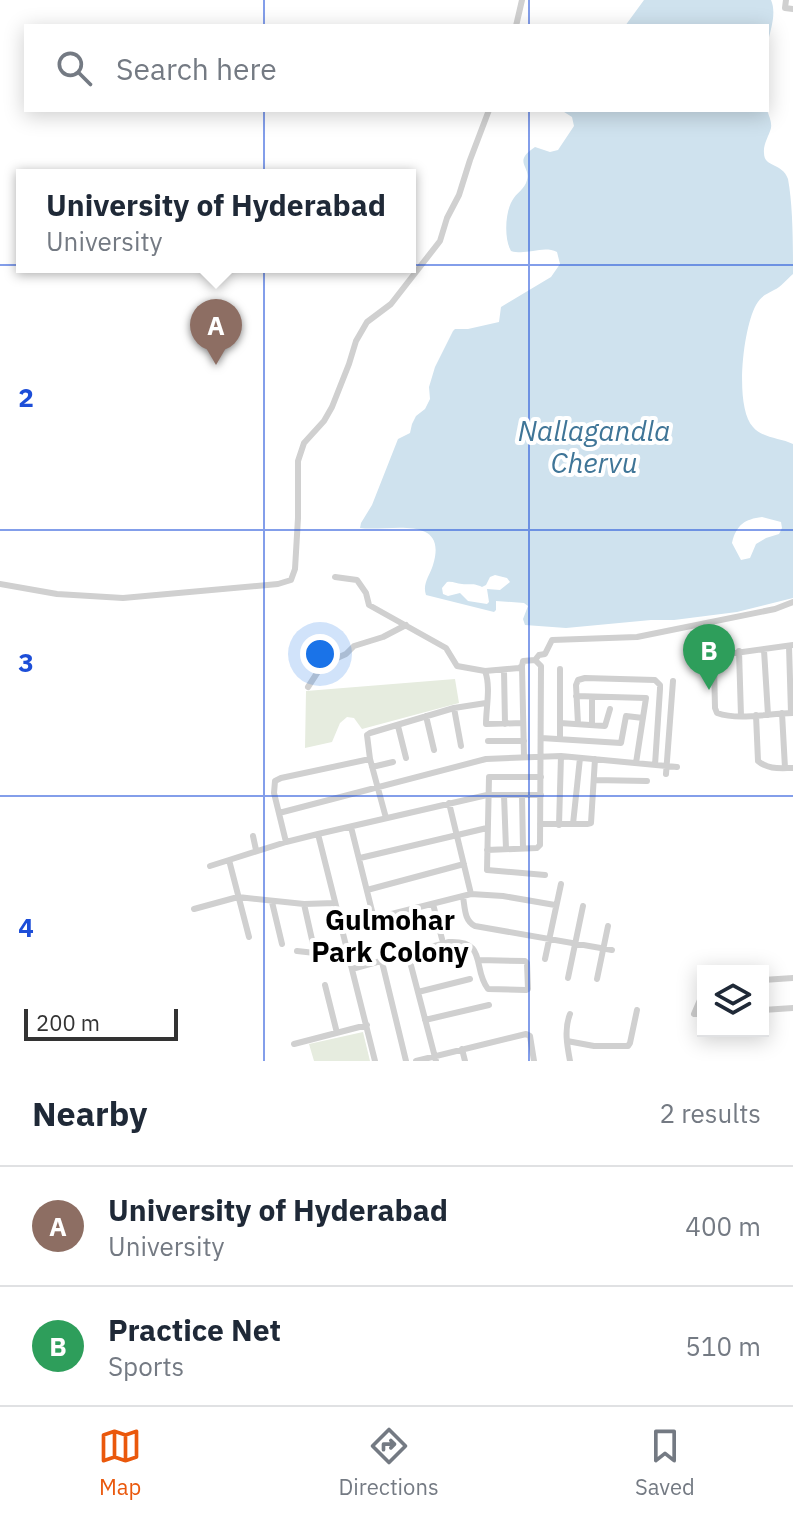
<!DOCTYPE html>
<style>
:root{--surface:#fff;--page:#f2f2f3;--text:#1f2937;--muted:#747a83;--line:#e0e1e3;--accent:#ea580c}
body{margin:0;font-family:"IBM Plex Sans",sans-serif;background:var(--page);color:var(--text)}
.controls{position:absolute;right:24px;bottom:24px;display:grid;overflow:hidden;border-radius:0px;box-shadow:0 4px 20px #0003}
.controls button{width:72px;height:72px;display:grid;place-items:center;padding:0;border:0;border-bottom:2px solid var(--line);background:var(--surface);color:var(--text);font:40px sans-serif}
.scale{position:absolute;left:24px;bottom:20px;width:154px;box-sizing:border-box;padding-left:8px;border:4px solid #333;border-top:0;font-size:22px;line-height:28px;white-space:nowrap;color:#333;-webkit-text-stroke:6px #fff;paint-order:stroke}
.you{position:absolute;left:320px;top:654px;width:28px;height:28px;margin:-20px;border:6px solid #fff;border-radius:50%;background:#1a73e8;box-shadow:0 0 0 12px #1a73e833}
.badge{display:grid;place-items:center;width:52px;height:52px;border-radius:50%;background:var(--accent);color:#fff;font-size:26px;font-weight:700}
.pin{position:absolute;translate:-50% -66px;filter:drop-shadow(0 2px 4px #0008)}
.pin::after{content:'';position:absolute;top:42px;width:28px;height:24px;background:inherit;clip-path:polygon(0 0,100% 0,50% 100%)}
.popup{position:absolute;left:16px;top:169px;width:400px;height:104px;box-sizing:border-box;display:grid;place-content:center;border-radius:0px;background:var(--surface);filter:drop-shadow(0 2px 6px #0005);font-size:26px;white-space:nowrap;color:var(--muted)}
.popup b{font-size:30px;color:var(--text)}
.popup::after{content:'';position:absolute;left:50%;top:100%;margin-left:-16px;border:16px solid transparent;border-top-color:var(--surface)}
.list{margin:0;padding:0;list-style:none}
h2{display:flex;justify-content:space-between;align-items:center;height:104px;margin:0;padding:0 32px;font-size:34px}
h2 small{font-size:26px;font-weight:400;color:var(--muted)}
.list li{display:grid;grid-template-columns:52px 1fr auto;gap:24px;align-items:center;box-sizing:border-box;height:120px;padding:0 32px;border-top:2px solid var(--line)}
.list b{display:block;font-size:30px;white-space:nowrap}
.list p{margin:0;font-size:26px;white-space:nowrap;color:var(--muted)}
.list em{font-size:26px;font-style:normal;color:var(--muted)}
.icon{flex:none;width:44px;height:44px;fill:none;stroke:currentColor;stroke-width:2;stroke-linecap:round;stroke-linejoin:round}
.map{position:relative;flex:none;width:793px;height:1061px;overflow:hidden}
.search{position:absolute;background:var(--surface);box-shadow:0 4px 20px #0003;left:24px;right:24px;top:24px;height:88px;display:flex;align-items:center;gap:20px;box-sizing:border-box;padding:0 28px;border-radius:0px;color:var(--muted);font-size:30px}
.sheet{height:344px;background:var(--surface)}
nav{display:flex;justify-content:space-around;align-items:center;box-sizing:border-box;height:112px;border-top:2px solid var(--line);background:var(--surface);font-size:22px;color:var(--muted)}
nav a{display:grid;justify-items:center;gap:4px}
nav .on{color:var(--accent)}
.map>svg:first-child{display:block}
.green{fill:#e6ecdf}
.water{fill:#cfe2ee;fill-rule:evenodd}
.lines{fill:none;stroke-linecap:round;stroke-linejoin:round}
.minor{stroke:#d0d0d0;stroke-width:6}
.grid{fill:none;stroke:#1d4ed8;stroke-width:2;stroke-opacity:0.55}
.labels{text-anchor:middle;stroke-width:8;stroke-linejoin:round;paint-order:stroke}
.water-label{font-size:28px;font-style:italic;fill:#3f7597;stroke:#fff}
.neighbourhood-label{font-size:28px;font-weight:bold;fill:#000;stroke:#fff}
.grid-label{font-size:26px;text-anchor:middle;font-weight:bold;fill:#1d4ed8;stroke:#fff;stroke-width:8;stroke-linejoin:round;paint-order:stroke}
</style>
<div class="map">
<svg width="793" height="1061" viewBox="0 0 793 1061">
<rect width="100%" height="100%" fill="#fff"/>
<!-- green -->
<path class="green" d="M455 679 459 703 362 729 354 718 347 717 340 723 332 742 305 748 306 691Z
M363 1032 370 1061H314L309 1044Z"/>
<!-- water -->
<path class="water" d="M644 0H771C777 14 770 31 767 46V26H625Z
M561 110H767C769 116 772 122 771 128 769 136 763 144 764 153 764 168 782 162 788 179 793 206 793 244 793 274 787 279 781 287 774 290 765 295 761 296 756 305 743 328 734 407 753 427 762 438 780 438 793 444V598L737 612 674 620H651L566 628 525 625 523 619 528 606 524 603 496 601V610L494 612 426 595C422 584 430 575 433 565 449 513 388 532 360 528L361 523 372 505 398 439 410 433 412 424 416 416 425 409 430 399 429 387 435 367 453 331 455 329H468L499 322 501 307 551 277 560 264 557 252C542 245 527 256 511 251 504 239 505 213 512 201 516 193 525 189 527 180 531 166 512 162 535 147L550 152 558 150 574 126 572 117ZM762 517 781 522 782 528 779 534 766 538 756 544 750 558 741 560 732 543C736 525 745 519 762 517ZM495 575 507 578 510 582 500 590 487 589 489 602 487 604 468 601 460 593 448 596 443 594 442 588 447 582C453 581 456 584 462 584 470 585 474 583 482 587L486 585 490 577Z"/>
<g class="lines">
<!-- minor -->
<path class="minor" d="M786 0 785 8 793 9
M516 26 522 0
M335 577 357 580 366 593 369 605 446 648 457 666 485 671C491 687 486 707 486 724L523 723
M0 584 57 594 123 598 278 584 291 580 295 569 298 518V461L304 443 324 421 332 407 349 364 356 341 367 322 391 304 440 241 447 218 459 195 470 160 489 110
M793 645 721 655 715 657 714 664 715 708 717 713C740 721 769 713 793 713
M789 646 791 713
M764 650 768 715
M739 651 741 716
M535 660 539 655 545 654 552 640 637 637 775 609 793 602
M522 666 524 757
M504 670 505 724
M485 671 519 668 522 666 523 661 535 660 541 666 540 845 537 848 487 850
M308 687 319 670 326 663 346 654 354 646 383 637 406 625
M576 696 646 698 636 763
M454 708 461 746
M782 713 785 768
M756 715 758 761C768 770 781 768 793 768
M426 716 434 750
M560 723 605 726 610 709
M578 724 576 685 578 680 585 678 655 680 660 685V689L655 765
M592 725V697
M398 726 406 758
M541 738 621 743 626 716 643 718
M560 739V669
M488 741H524
M372 767 393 762
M666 774 673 681
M541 777H489L487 870 545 875
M594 780 647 781
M504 795 506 849
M522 795 523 848
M449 803 471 894
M279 813 486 759 561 756 677 767
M386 818 370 759 367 735 370 733 454 708 486 703
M540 824H587L591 823 595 759
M573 824 580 758
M559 825 561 756
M351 827 374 919
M318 834 487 795H541
M253 836 256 850
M286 842 274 793 275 781 281 778 370 759
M360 858 487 828
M210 866 229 860
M367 890 464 864
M463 897C465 907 464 921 475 926L612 950
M272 902 282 944
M433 904 442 939
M194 909 238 897 304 904 335 903
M340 927 471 894 503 896 555 905
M249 937 229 860 286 842 318 834 375 1061
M297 951 315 953 304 904
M408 954 436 1061
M545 959 561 884
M382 962 406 1061
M352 969 449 942C488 940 472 969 488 989L526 990 528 989 527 963 525 961 479 960
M568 978 583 906
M597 979 608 926
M763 980 793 978
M325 985 337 1033
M418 992 470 979
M703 993 694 1014H703
M763 1010 793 1008
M425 1020 489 1005
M567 1041 594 1046H628L630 1043 637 1010
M294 1044 367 1025
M462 1049 465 1061
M416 1061 526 1034 530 1036 534 1061
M570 1061C567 1045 564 1029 570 1014"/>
</g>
<!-- grid -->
<path class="grid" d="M264 0V26M529 0V26M264 110V1061M529 110V1061M0 265H793M0 530H793M0 796H793"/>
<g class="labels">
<!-- water labels -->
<g class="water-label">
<text x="594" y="441">Nallagandla<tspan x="594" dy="32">Chervu</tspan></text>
</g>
<!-- neighbourhood labels -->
<g class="neighbourhood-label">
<text x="390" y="930">Gulmohar<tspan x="390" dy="32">Park Colony</tspan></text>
</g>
</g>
<g class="grid-label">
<text x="26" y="407">2</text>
<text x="26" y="672">3</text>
<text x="26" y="937">4</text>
</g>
</svg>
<div class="controls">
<button><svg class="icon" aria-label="layers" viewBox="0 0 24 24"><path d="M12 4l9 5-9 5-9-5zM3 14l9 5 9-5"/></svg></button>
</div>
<div class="scale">200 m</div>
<div class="you"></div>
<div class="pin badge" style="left:216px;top:365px;background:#8d6e63">A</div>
<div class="popup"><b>University of Hyderabad</b>University</div>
<div class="pin badge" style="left:709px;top:690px;background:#2e9e5b">B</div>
<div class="search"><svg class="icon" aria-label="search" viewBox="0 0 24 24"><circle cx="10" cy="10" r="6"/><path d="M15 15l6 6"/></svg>Search here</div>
</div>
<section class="sheet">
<h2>Nearby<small>2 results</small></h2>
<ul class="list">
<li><span class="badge" style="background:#8d6e63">A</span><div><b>University of Hyderabad</b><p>University</p></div><em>400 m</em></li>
<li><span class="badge" style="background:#2e9e5b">B</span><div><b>Practice Net</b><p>Sports</p></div><em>510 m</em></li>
</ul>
</section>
<nav>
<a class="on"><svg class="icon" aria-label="map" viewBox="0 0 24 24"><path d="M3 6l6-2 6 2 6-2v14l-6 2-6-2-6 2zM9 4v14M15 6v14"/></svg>Map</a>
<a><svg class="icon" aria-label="directions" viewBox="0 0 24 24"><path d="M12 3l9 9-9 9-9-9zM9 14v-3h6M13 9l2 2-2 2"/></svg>Directions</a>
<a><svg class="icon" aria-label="saved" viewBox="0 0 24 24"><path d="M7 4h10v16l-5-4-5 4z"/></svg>Saved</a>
</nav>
